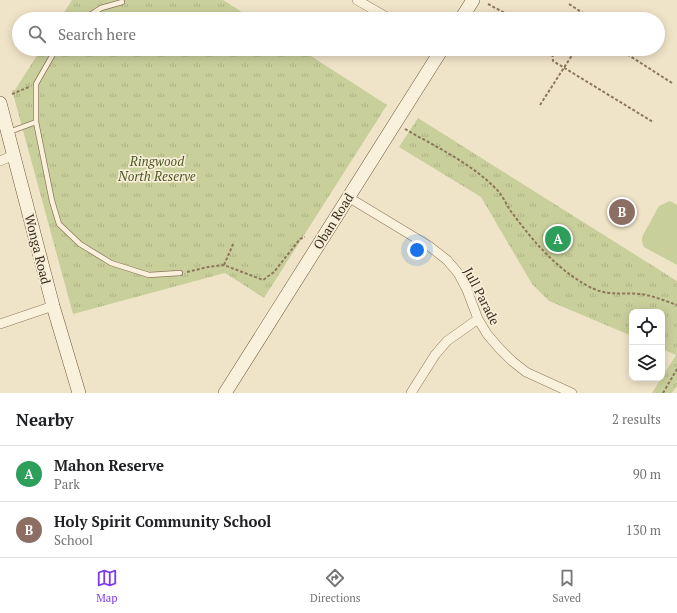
<!DOCTYPE html>
<style>
:root{--surface:#fff;--page:#f2f2f2;--text:#202124;--muted:#757577;--line:#e0e0e0;--accent:#7c3aed}
body{margin:0;font-family:"PT Serif",serif;background:var(--page);color:var(--text)}
.controls{position:absolute;right:12px;bottom:12px;display:grid;overflow:hidden;border-radius:8px;box-shadow:0 2px 10px #0003}
.controls button{width:36px;height:36px;display:grid;place-items:center;padding:0;border:0;border-bottom:1px solid var(--line);background:var(--surface);color:var(--text);font:20px sans-serif}
.you{position:absolute;left:417px;top:250px;width:14px;height:14px;margin:-10px;border:3px solid #fff;border-radius:50%;background:#1a73e8;box-shadow:0 0 0 6px #1a73e833}
.badge{display:grid;place-items:center;width:26px;height:26px;border-radius:50%;background:var(--accent);color:#fff;font-size:13px;font-weight:700}
.pin{position:absolute;translate:-50% -50%;border:2px solid #fff;box-shadow:0 1px 4px #0006}
.list{margin:0;padding:0;list-style:none}
h2{display:flex;justify-content:space-between;align-items:center;height:52px;margin:0;padding:0 16px;font-size:17px}
h2 small{font-size:13px;font-weight:400;color:var(--muted)}
.list li{display:grid;grid-template-columns:26px 1fr auto;gap:12px;align-items:center;box-sizing:border-box;height:56px;padding:0 16px;border-top:1px solid var(--line)}
.list b{display:block;font-size:15px;white-space:nowrap}
.list p{margin:0;font-size:13px;white-space:nowrap;color:var(--muted)}
.list em{font-size:13px;font-style:normal;color:var(--muted)}
.icon{flex:none;width:22px;height:22px;fill:none;stroke:currentColor;stroke-width:2;stroke-linecap:round;stroke-linejoin:round}
.map{position:relative;flex:none;width:677px;height:393px;overflow:hidden}
.search{position:absolute;background:var(--surface);box-shadow:0 2px 10px #0003;left:12px;right:12px;top:12px;height:44px;display:flex;align-items:center;gap:10px;box-sizing:border-box;padding:0 14px;border-radius:22px;color:var(--muted);font-size:15px}
.sheet{height:164px;background:var(--surface)}
nav{display:flex;justify-content:space-around;align-items:center;box-sizing:border-box;height:56px;border-top:1px solid var(--line);background:var(--surface);font-size:11px;color:var(--muted)}
nav a{display:grid;justify-items:center;gap:2px}
nav .on{color:var(--accent)}
.map>svg:first-child{display:block}
.grass{fill:#c9cf9b}
.park{fill:url(#park-tufts)}
.lines{fill:none;stroke-linecap:round;stroke-linejoin:round}
.lane-casing{stroke:#8d765c;stroke-width:6}
.street-casing{stroke:#8d765c;stroke-width:10}
.secondary-casing{stroke:#6f573f;stroke-width:14}
.path{stroke:#8d765c;stroke-width:2;stroke-dasharray:3 2;stroke-linecap:butt}
.lane{stroke:#faf1dc;stroke-width:4.5}
.street{stroke:#faf1dc;stroke-width:9}
.secondary{stroke:#faf1dc;stroke-width:13}
.labels{text-anchor:middle;stroke-width:3.5;stroke-linejoin:round;paint-order:stroke}
.park-label{font-size:13px;font-style:italic;fill:#4d5a26;stroke:#f7eed8}
.street-label{font-size:13px;fill:#3d2e20;stroke:#f7eed8}
</style>
<div class="map">
<svg width="677" height="393" viewBox="0 0 677 393">
<defs>
<pattern id="park-tufts" width="24" height="20" patternUnits="userSpaceOnUse"><rect width="24" height="20" fill="#c9cf9b"/><path d="M3 7l-1-3M5 7V3M7 7l1-3M15 17l-1-3M17 17v-4M19 17l1-3" fill="none" stroke="#aeb285"/></pattern>
</defs>
<rect width="100%" height="100%" fill="#f0e4c8"/>
<!-- grass -->
<path class="grass" d="M670 201 677 205V265L644 247 642 242V237L659 206Z"/>
<!-- park -->
<path class="park" d="M72 0H223L253 19H60Z
M41 49H300L387 105 264 298 225 273 73 314 12 90H15Z
M418 118 677 281V386L672 393H652L676 355 662 349V312H632V336L549 301 532 284 481 197 399 147Z"/>
<g class="lines">
<!-- lane casing -->
<g class="lane-casing">
<path id="lane" d="M84 19 101 8 122 2
M56 49 36 84V122L52 201 59 224 80 244 111 263 149 275 180 273
M9 132 36 122"/>
</g>
<!-- street casing -->
<g class="street-casing">
<path id="street" d="M357 0 390 19
M0 161 14 155
M348 197 429 246 447 260 458 273 467 290 478 319 487 334 499 348 512 361 526 372 572 393
M0 324 53 306
M411 393 435 355 447 341 478 319"/>
</g>
<!-- secondary casing -->
<g class="secondary-casing">
<path id="secondary" d="M461 19 473 0
M0 103 53 306 79 393
M225 393 442 49"/>
</g>
<!-- path -->
<path class="path" d="M488 4 516 19
M569 4 592 19
M552 49 553 61 653 122
M619 49 672 83
M12 94 29 87
M540 105 576 49
M405 129C436 147 473 164 498 191 504 197 507 207 513 214 533 241 556 268 586 285 607 297 618 292 639 294 652 295 665 301 677 305
M224 265 234 242
M187 272 208 267 224 265 263 280 274 272 300 239 305 237
M663 393 677 369"/>
<!-- lane -->
<use href="#lane" class="lane"/>
<!-- street -->
<use href="#street" class="street"/>
<!-- secondary -->
<use href="#secondary" class="secondary"/>
</g>
<g class="labels">
<!-- park labels -->
<g class="park-label">
<text x="157" y="166">Ringwood<tspan x="157" dy="15">North Reserve</tspan></text>
</g>
<!-- street labels -->
<g class="street-label">
<text transform="translate(333 221) rotate(-58)" y="5">Oban Road</text>
<text transform="translate(38 249) rotate(76)" y="5">Wonga Road</text>
<text transform="translate(482 296) rotate(63)" y="5">Jull Parade</text>
</g>
</g>
</svg>
<div class="controls">
<button><svg class="icon" aria-label="locate" viewBox="0 0 24 24"><circle cx="12" cy="12" r="6"/><path d="M12 2v4M12 18v4M2 12h4M18 12h4"/></svg></button>
<button><svg class="icon" aria-label="layers" viewBox="0 0 24 24"><path d="M12 4l9 5-9 5-9-5zM3 14l9 5 9-5"/></svg></button>
</div>
<div class="you"></div>
<div class="pin badge" style="left:558px;top:239px;background:#2e9e5b">A</div>
<div class="pin badge" style="left:622px;top:212px;background:#8d6e63">B</div>
<div class="search"><svg class="icon" aria-label="search" viewBox="0 0 24 24"><circle cx="10" cy="10" r="6"/><path d="M15 15l6 6"/></svg>Search here</div>
</div>
<section class="sheet">
<h2>Nearby<small>2 results</small></h2>
<ul class="list">
<li><span class="badge" style="background:#2e9e5b">A</span><div><b>Mahon Reserve</b><p>Park</p></div><em>90 m</em></li>
<li><span class="badge" style="background:#8d6e63">B</span><div><b>Holy Spirit Community School</b><p>School</p></div><em>130 m</em></li>
</ul>
</section>
<nav>
<a class="on"><svg class="icon" aria-label="map" viewBox="0 0 24 24"><path d="M3 6l6-2 6 2 6-2v14l-6 2-6-2-6 2zM9 4v14M15 6v14"/></svg>Map</a>
<a><svg class="icon" aria-label="directions" viewBox="0 0 24 24"><path d="M12 3l9 9-9 9-9-9zM9 14v-3h6M13 9l2 2-2 2"/></svg>Directions</a>
<a><svg class="icon" aria-label="saved" viewBox="0 0 24 24"><path d="M7 4h10v16l-5-4-5 4z"/></svg>Saved</a>
</nav>
